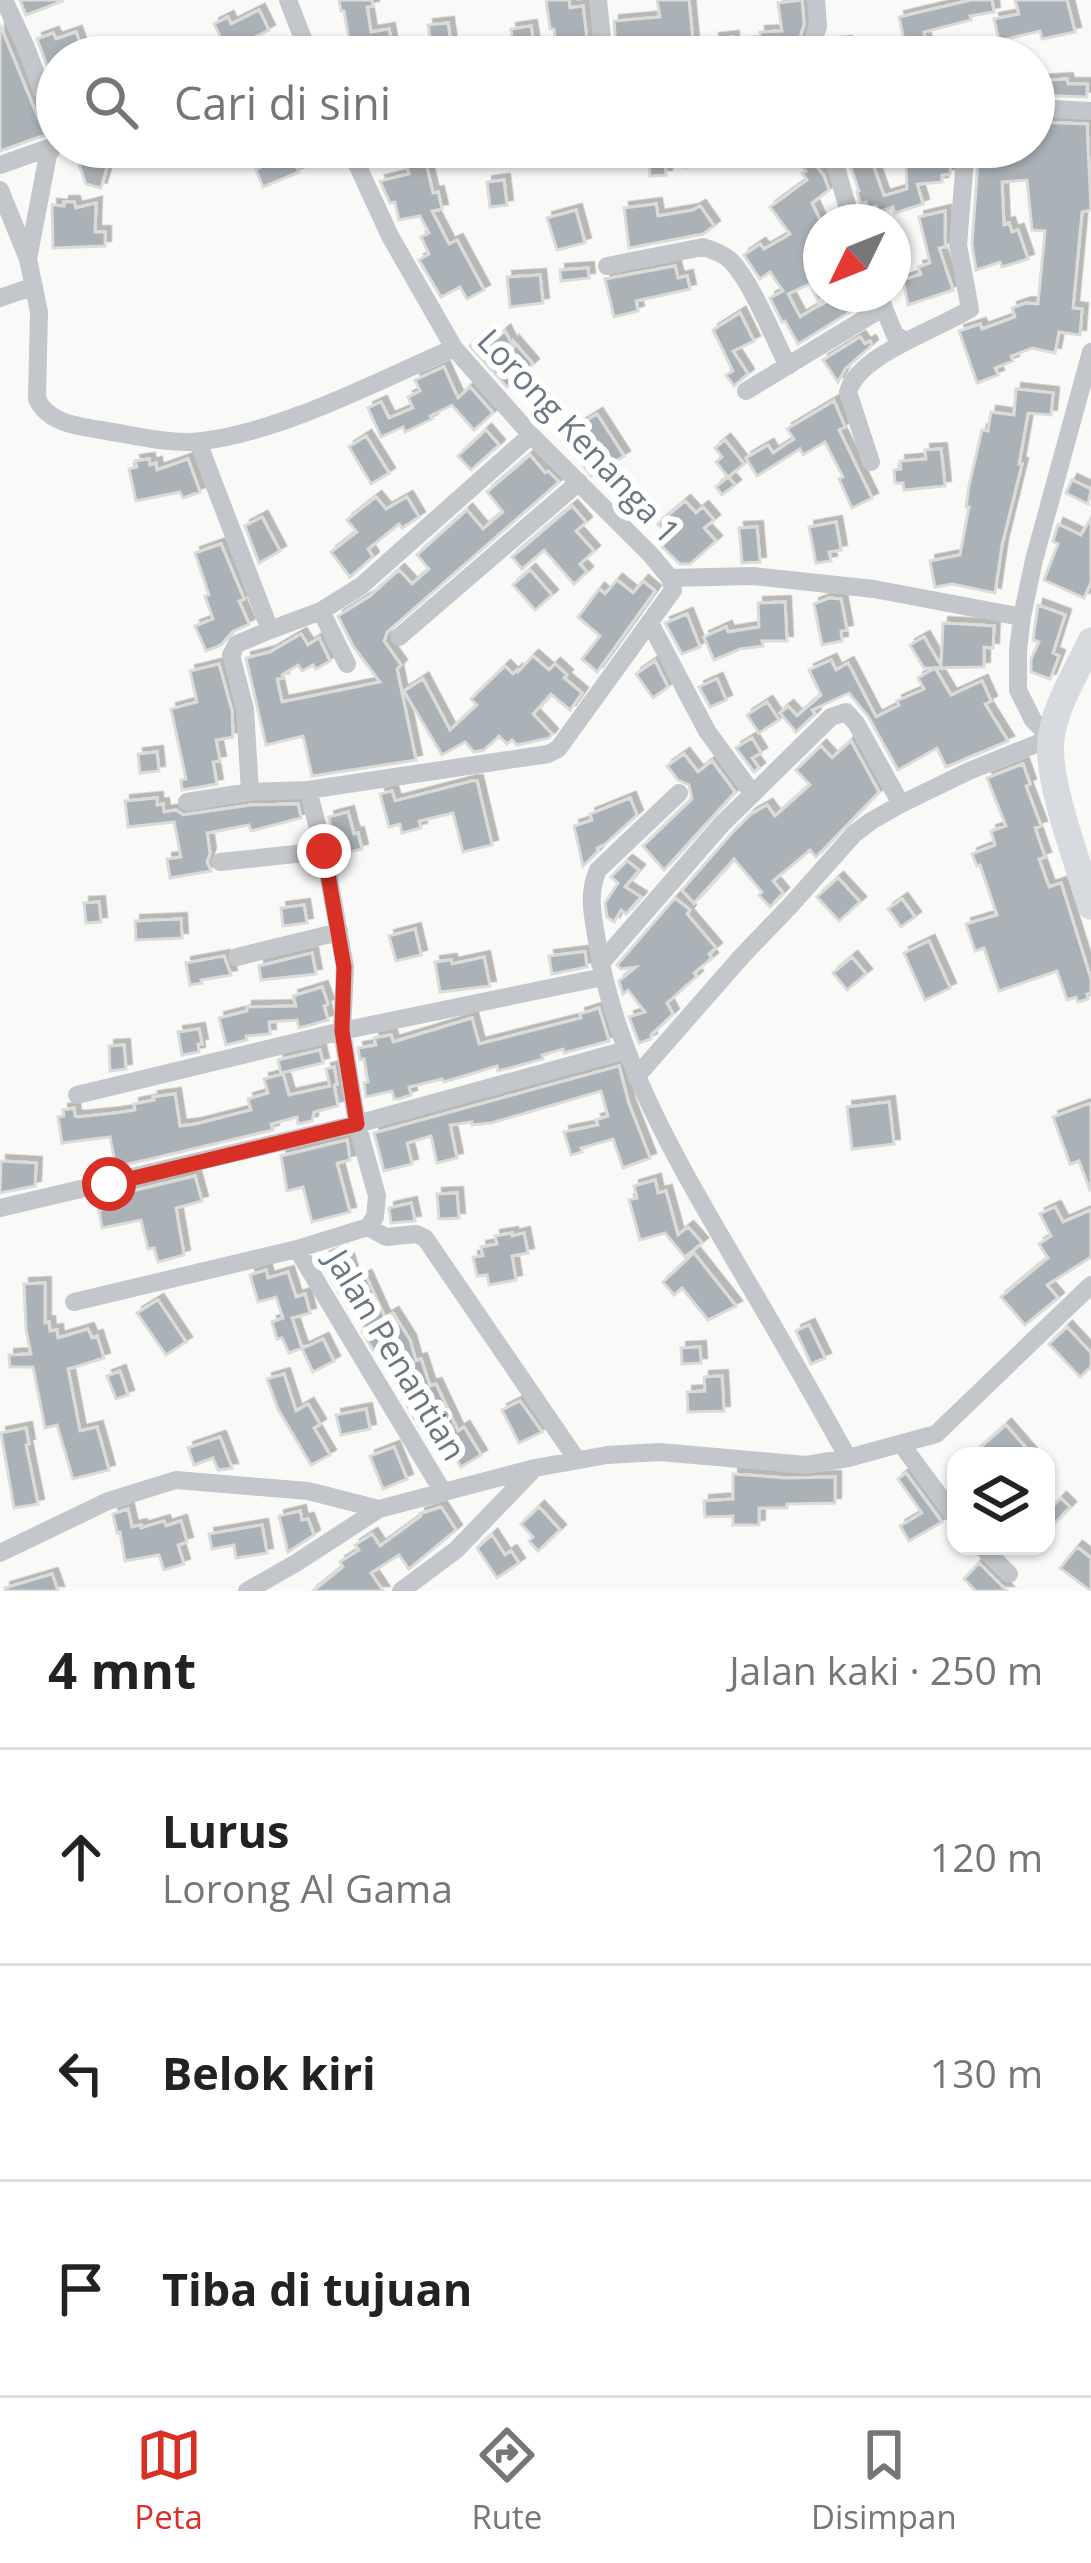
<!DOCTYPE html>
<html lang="id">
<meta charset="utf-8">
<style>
:root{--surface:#fff;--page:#f6f6f6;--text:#222;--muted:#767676;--line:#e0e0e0;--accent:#d93025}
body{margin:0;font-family:"Open Sans",sans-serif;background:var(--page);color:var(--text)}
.controls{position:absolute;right:36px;bottom:36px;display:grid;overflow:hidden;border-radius:24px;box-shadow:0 3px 9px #0004}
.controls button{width:108px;height:108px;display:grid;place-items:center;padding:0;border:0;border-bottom:3px solid var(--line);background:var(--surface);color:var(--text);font:60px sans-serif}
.compass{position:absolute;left:803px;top:204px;width:108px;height:108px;border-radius:50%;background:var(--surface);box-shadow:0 3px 9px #0004;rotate:227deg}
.stop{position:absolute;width:36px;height:36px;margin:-27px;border:9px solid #d93025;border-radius:50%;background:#fff}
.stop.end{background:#d93025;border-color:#fff;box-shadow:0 3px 12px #0008}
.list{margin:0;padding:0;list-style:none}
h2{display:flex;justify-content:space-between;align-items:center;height:156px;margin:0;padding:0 48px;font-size:51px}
h2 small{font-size:39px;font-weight:400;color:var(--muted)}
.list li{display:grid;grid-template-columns:78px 1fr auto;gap:36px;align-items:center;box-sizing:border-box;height:216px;padding:0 48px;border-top:3px solid var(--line)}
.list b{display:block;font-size:45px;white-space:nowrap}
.list p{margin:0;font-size:39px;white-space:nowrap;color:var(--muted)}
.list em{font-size:39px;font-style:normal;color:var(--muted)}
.icon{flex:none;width:66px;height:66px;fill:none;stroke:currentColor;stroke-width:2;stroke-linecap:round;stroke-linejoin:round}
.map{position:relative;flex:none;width:1091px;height:1591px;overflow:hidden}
.search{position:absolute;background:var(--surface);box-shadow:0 3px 9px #0004;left:36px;right:36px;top:36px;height:132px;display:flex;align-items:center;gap:30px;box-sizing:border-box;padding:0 42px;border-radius:66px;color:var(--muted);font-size:45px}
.sheet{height:804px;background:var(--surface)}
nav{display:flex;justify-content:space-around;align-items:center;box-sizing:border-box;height:168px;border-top:3px solid var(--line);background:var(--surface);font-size:33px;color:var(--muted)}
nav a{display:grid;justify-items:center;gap:6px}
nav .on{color:var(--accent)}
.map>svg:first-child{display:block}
.building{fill:#aab1b7;stroke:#dbdbd9;stroke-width:3;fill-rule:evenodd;filter:url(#shadow)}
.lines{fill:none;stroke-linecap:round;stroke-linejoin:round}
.minor{stroke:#c3c6ca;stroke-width:18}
.highway{stroke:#d7dbdf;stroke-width:27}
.route{stroke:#d93025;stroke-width:15}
.labels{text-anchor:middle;stroke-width:12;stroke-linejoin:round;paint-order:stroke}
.street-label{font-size:33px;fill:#6a7886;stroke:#fff}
</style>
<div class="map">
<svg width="1091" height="1591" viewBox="0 0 1091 1591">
<defs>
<filter id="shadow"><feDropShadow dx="5.5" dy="-5.5" stdDeviation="0" flood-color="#0004"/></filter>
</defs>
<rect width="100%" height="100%" fill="#f9f9f7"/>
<!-- building -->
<path class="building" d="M20 0H63V1L26 15Z
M339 0H372L373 6 367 7 371 32 389 29 394 57H352L344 11H341Z
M546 0H569L570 8 583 6 589 57H557L554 29H550Z
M657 0H689L694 51 665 57H617L614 21 660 17Z
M802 0 804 24 796 51 780 53V57H716L714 39 733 37V44L760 42V32L782 31 778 3Z
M971 0H992L994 12 970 16 971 20 924 32 928 57H908L899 17Z
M1015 0H1067L1075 32 1042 39 1040 31 999 41 994 19 1019 14Z
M259 10 269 30 227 51 214 24 228 17 231 24Z
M448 23 453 57H433L428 25Z
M0 25 45 135 0 151Z
M531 26 536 57H514L511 29Z
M76 32 85 57H57L55 87 37 39 53 33 56 39Z
M846 42 848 56 822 57 826 44Z
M1067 79 1068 84H1087V97L1034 95V83L1037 81Z
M1034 122 1087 124 1091 210 1082 212 1073 308 1082 309 1080 335 1059 332 1055 353 1032 348 1011 356 1013 361 995 368 998 375 977 383 959 331 980 324 982 329 1015 317 1012 308 1026 303 1038 304 1045 231 1032 230 1027 180 1002 182 1004 225 1009 223 1012 232 1018 230 1028 259 1002 267 1000 262 976 270 972 244 979 147H1034Z
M252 147H315L319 160 297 168 299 172 263 187 256 170 260 168Z
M364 147H409L410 152 370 161Z
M561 147H598V149L564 160Z
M647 147H735V148L687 167 685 161 665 163 666 175 650 176Z
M798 147H817L818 153 811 159 824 176 829 190 812 203 821 222V248L811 253 821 275V305L833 298 837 303 848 297 855 309 798 344 785 321 782 322 770 298 783 291 770 272 760 279 744 255 760 244 764 249 790 234 770 207 807 180 802 173 806 171 791 154ZM810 284 820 305 800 317 788 294Z
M844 147H952L950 174 942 175V182L917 184 923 204 895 213 893 207 878 212 876 206 868 208 866 202 861 204 857 192 859 191ZM873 165 906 166 907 189 884 196Z
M423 151 433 193 438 192 442 209 432 211 449 244 457 240 484 290 467 299 460 287 441 297 419 260 429 254 421 237 429 233 420 216 399 220 395 202 390 203 380 181 409 174 405 156Z
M77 159 107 167 101 188 86 184Z
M504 180 507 205 490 207 487 182Z
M64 202H74L76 208 96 203 95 232H105V246L53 248 52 205 64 206Z
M656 204 658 216 693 210 700 206 714 226 703 234 629 248 624 208Z
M576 210 585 243 557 250 547 218Z
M945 211V247L939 248 953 290 908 305 903 280 921 274 918 267 930 263 919 217Z
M675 266 678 278 687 276 690 289 636 301 638 311 614 317 605 279Z
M588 268 589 278 561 281 560 270Z
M540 275 543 303 510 307 507 277Z
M740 313 754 341 733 351 748 374 734 386 726 375 733 371 713 330Z
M505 331 514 349V342L533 364 507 387 470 346 482 335 490 344Z
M860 337 865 344 870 341 872 345 845 369 838 382 823 360Z
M444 367 458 398 470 387 493 413 474 430 452 405 430 416 432 419 405 432 403 427 381 437 368 408 381 402 389 418 413 408 408 397 420 391 415 380Z
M1016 389 1053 393 1051 415 1028 413 1019 464H1022L1002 545 995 593 952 584 935 587 930 561 960 555 969 507H966L969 486 982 430 988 431 991 412 1014 415Z
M834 401 845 427 839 430 872 498 852 508 839 479 843 477 825 442 803 455 800 449 757 476 746 458 768 445 773 453 794 439 787 429Z
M597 414 624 456 591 476 562 436Z
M486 430 499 445 471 470 458 456Z
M366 436 389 473 371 484 349 447Z
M725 440 744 464 728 477 735 485 722 495 716 487 728 477 716 462 722 457 715 448Z
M941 449 945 486 904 490 903 483H895L894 470 901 469 900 461 926 459 925 450Z
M530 455 545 473 548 471 559 482 387 632 384 641 401 665 397 669 416 760 312 776 303 736 266 745 246 658 270 652 301 634 308 645 319 638 330 661 316 669 313 665 302 671 298 665 282 675 283 678 277 679 282 702 380 682 353 646 338 616 370 596 399 570 412 584 429 569 417 555 467 510 483 529 503 512 487 492Z
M149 459 150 465 156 463 157 470 188 459 200 492 183 498 180 492 136 501 129 469 137 467 135 461Z
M1072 480 1091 489 1088 504 1066 493Z
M376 497 386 509 407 497 419 517 402 528 399 524 368 549 373 557 350 577 331 552 357 532 347 520Z
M685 501 696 513 703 507 714 520 704 528 716 541 690 564H680L654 539 664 530 658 524Z
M572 506 586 522 576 531 594 551 580 564 587 572 574 584 544 550 522 569 512 557Z
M262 517 280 551 259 563 245 526Z
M1091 518V582L1084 598 1044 580 1058 544 1053 541 1058 524 1081 535Z
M836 522 841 550 829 552 831 561 816 563 809 527Z
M757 527 760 562 742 563 739 528Z
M221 544 244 599 239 601 249 624 232 632 221 645 206 651 195 626 213 619 205 596 209 595 195 553Z
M530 570 552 595 535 610 513 585Z
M617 580 633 593 643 581 655 591 597 672 582 659 600 636 578 617 599 589 605 594Z
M829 598 841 599 847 630 841 631 842 641 822 645 814 604Z
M785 602 787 641H762L763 646 740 649 714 660 704 637 726 627 728 632 759 627 758 603Z
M1038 605 1065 615 1053 653 1059 656 1050 679 1031 672V659L1039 642 1033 640Z
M687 614 700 647 682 654 665 623Z
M943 623 994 626 993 648 984 647V667L924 668 910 645 924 637 941 666Z
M533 656 549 670 555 664 567 675 564 678 582 693 570 710 551 694 533 714 552 734 549 738 517 745 512 740 507 744 499 736 484 750 474 752 465 742 442 755 404 691 423 679 450 730 477 705 471 699 505 666 513 674 517 670 518 672Z
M831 660 836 670 848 663 876 717 899 705 897 701 924 689 918 678 935 668 951 695 982 681 991 701 985 704 1008 741 946 767 937 748 898 770 868 716 849 693 812 710 815 714 796 732 780 713 788 706 797 716 821 695 809 670Z
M655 661 668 687 653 698 636 674Z
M219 664 232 711 233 737 216 740 220 761 213 762 217 784 182 790 181 780 186 779 171 709 197 702 190 671Z
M717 679 726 700 710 707 699 687Z
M767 702 779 720 759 733 747 715Z
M752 738 761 753 752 758 759 768 754 772 736 748Z
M851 741 879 792 816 857 810 850 773 881 783 893 770 907 759 895 762 892 734 859 694 903 682 890 732 833 751 814 767 805 775 816 810 785 796 770 821 746 832 758Z
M157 752 159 771 140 773 138 754Z
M684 754 698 772 712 761 735 792 664 870 643 846 692 799 689 785 678 780 667 766Z
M1023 764 1030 784 1026 786 1041 826 1035 828 1045 857 1039 859 1049 887 1061 883 1091 979V993L1087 994 1088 999 1078 1002 1076 997 1067 1000 1057 971 999 991 984 948 975 951 966 924 997 915 980 865 977 866 972 854 995 845 991 831 1006 826 987 778Z
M472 781H477L492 845 463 852 453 813 419 821 421 828 402 833 400 824 389 827 380 794 392 791 395 801Z
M157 798V805L163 804 164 812 176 810 183 815 251 805 298 804 301 818 251 831 249 825 207 833 210 853 207 862 211 871 170 878 167 859 181 857 174 822 128 827 125 801Z
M630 798 637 815 604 845 597 848 598 851 583 866 574 826 592 820 590 814Z
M348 812 354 834 358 833 362 849 338 855 329 817Z
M627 861 639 870 625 887 641 897 626 914 621 910 614 922 607 917 605 903 618 883 611 877Z
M838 878 860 902 839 921 817 897Z
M675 898 690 910 687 914 716 948 709 954 712 958 694 973 697 976 667 1003 673 1014 651 1035V1039L639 1043 629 1017 645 1012 628 990 623 994 619 981 636 967 621 969 617 965Z
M902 899 915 917 901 927 888 909Z
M99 902 101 922 86 923 84 903Z
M304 905 307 923 283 926 281 908Z
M181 919 182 938 136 940 135 921Z
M415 929 421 955 396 961 389 936Z
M929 941 950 988 925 1000 904 953Z
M581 952H585L587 967 552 974 549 956Z
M312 953 316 974 261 980 259 966Z
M224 956 231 975 201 980 202 983 190 985 186 963Z
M484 957 490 986 440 992 435 962 451 960 452 964Z
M852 957 866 974 847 990 833 973Z
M322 987 328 1004 324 1006 328 1020 299 1028 297 1020 269 1022 270 1034 246 1036 247 1040 226 1045 219 1018 247 1011V1007L296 1006 293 996Z
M599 1008 609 1041 564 1053 563 1049 542 1055 543 1059 498 1071 497 1066 444 1082 442 1079 409 1087 411 1095 399 1099H394L392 1091 366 1097 364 1083 368 1082 364 1059 360 1060 358 1048 376 1045 374 1038 391 1035 393 1042 472 1018 479 1044 581 1018 580 1014Z
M199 1029 202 1044H198L199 1052 182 1055 178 1032Z
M124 1045 126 1069 110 1071 109 1046Z
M320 1050 323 1063 281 1073 278 1060Z
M619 1066 629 1104 650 1158 623 1168 613 1139 581 1148 582 1152 571 1155 564 1132 598 1125 596 1120 608 1116 601 1091 491 1123 472 1125V1122L450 1125 457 1158 437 1163 431 1136 407 1143 412 1164 384 1171 374 1133Z
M334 1067 337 1084 334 1085 338 1106 314 1112 312 1121 298 1124 297 1117 271 1124 273 1130 116 1167 110 1137 62 1143 58 1117 64 1116 63 1110 74 1108 75 1116 78 1117 116 1113 135 1110 134 1104 154 1100 153 1097 175 1094 180 1126 196 1124 251 1110 248 1099 268 1093 264 1079 283 1074 289 1095 330 1086 326 1069Z
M889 1102 894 1144 852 1149 847 1107Z
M1091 1103V1189L1090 1190 1079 1161 1070 1164 1053 1117Z
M347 1140 350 1160 337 1163 350 1212 312 1222 303 1187 287 1191 281 1156Z
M1 1161 36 1163 35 1186 0 1193Z
M195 1176 202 1201 176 1208 184 1255 158 1262 154 1248 148 1249 141 1220 102 1228 99 1210 118 1207 116 1195Z
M655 1180 658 1193 666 1191 678 1235 688 1227 702 1243 685 1257 665 1233 640 1240 629 1200 637 1198 634 1186Z
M457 1193 459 1218 439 1219 437 1194Z
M411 1203 415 1221 391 1223 389 1208Z
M1055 1207 1063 1222 1091 1210V1257L1047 1285 1058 1298 1025 1325 1001 1297 1048 1258 1039 1244 1051 1236 1040 1214Z
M512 1233V1236L524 1233 528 1253 512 1256 516 1280 489 1285 487 1275 477 1276 473 1257 483 1256 481 1247 497 1244 495 1236Z
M341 1250 345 1260 348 1259 355 1281 366 1276 385 1318 393 1313 410 1340 416 1361 421 1359 430 1386 436 1384 458 1431 464 1427 481 1455 461 1467 436 1428 432 1430 430 1424 420 1428 408 1407 418 1402 409 1381 395 1385 389 1370 401 1366 386 1342 373 1350 362 1332 365 1330 355 1306 349 1309 324 1268 328 1267 325 1257Z
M694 1253 736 1306 708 1320 682 1288 674 1295 663 1282Z
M266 1270 268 1278 288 1272 296 1297 305 1294 310 1313 292 1318 302 1348 289 1353 282 1338 277 1339 272 1322 283 1318 276 1297 258 1302 250 1275Z
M45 1283V1323L49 1322 50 1331 57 1330 58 1338 88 1329 92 1338 97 1336 104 1358 68 1369 80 1431 97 1427 109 1470 73 1479 57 1425 45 1428 33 1367H10L9 1355 31 1354 26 1329 24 1284Z
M158 1300 186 1342 166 1355 137 1313Z
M809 1325 825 1358 811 1364 796 1331Z
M1067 1327 1091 1353V1367L1080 1377 1049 1344Z
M323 1339 334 1361 313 1372 302 1349Z
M700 1347 701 1363 682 1364 681 1348Z
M120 1371 128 1395 116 1399 107 1376Z
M284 1374 296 1411 308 1404 320 1424 314 1428 330 1455 311 1465 278 1409 267 1379Z
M722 1376 724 1411 688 1412 687 1392 705 1391 704 1377Z
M520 1401 542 1432 519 1443 502 1410Z
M366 1409 370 1429 341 1435 336 1415Z
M1006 1425 1033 1456H971Z
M26 1428 29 1444 26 1445 38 1504 14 1508 1 1433Z
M220 1437 232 1468 218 1470 213 1458 194 1465 188 1448Z
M394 1447 407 1479 383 1489 370 1456Z
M906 1473 942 1522 909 1541 900 1526 922 1513 898 1479Z
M733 1474 787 1478 835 1477V1503L787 1504V1508H759V1525H733V1516L705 1517 704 1501 733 1499Z
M1061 1498 1070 1507 1054 1524 1046 1514Z
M441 1507 456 1530 409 1569 399 1555 371 1573 383 1591H313L343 1567 340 1562 359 1550 355 1545 372 1534 380 1546 421 1516 420 1514Z
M539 1507 560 1530 538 1551 529 1541 533 1537 521 1524Z
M128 1509 132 1527 141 1525V1528L164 1521 166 1526 181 1521 187 1542 178 1545 184 1564 164 1570 159 1555 125 1561 120 1532 117 1533 113 1514Z
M300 1511 302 1520 308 1519 314 1535 288 1552 279 1516Z
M262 1525 267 1553 236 1558 234 1545 212 1549 209 1534Z
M492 1535 505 1555 511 1551 519 1563 497 1578 477 1548Z
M1077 1547 1091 1558V1591L1060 1568Z
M979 1563 1007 1591H976L964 1579Z
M52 1574 58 1591H6L5 1588Z"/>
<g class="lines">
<!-- minor -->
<path class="minor" d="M4 0 25 45 57 130
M288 0 310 57
M598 0 604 57
M808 57 818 26 816 0
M1034 108 1091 111
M57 141 48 155 28 259 39 312 37 399C48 423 77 426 101 430 133 435 169 445 202 441 284 431 377 381 454 348
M87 147 133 158 170 147
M349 147 390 236 454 348 531 435 651 555 670 578 752 576 874 589 1022 617
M830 147 852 222
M0 165 54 146
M0 190 28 259
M607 266 703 247C713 250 722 253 730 260 752 282 773 337 788 366
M878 294 895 335 906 341
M0 298 34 286
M746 391 884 307
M198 442 270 630 321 611 361 586 531 435
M871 462 848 392C859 354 937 330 970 309L958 245 966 147
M321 611 347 664
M650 623 707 731 753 794
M399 637 579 482
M250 792 245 709 231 655 237 644 270 630
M679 793 598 870C587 894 593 916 597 941 615 1057 676 1159 734 1259 773 1325 811 1391 848 1458
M187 802 250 792 308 790 548 754 558 749 673 590 670 578
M220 862 324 851
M237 957 339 932
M600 964 722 824 831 717 846 712 856 723 901 804
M636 1077 742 956 790 906 854 834 871 821 901 804 969 771 1051 738 1033 720 1018 690V650L1022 617 1034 560 1091 352
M77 1095 342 1031 603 977
M0 1208 357 1124 626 1050
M368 1227 386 1237 416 1234 425 1238 577 1460
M297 1249 443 1492
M74 1302 297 1249 368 1227 375 1217 377 1196 357 1124 342 1031 345 967 324 851 308 790
M901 1444 956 1518
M981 1546 1009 1574
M0 1553 108 1501 176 1480 308 1491 379 1509
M247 1591 296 1563 379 1509 535 1468 607 1455 660 1452 806 1465 848 1458 936 1434 1091 1285
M401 1591 456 1550 532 1471"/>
<!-- highway -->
<path class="highway" d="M1091 641C1077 672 1055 705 1051 739 1046 780 1078 863 1091 906"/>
</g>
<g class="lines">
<!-- route -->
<path class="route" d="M109 1184 357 1124 342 1031 344 967 324 851"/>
</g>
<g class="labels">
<!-- street labels -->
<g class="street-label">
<text transform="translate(579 436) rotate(47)" y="12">Lorong Kenanga 1</text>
<text transform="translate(396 1355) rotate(59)" y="12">Jalan Penantian</text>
</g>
</g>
</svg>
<div class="controls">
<button><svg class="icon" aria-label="layers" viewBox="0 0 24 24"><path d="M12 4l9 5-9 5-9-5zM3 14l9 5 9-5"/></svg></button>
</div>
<svg class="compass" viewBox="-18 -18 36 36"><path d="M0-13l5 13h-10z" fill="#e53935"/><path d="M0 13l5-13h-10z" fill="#767676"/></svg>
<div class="stop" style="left:109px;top:1184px"></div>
<div class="stop end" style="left:324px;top:851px"></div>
<div class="search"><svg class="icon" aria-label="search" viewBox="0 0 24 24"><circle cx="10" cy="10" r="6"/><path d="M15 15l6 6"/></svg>Cari di sini</div>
</div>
<section class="sheet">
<h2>4 mnt<small>Jalan kaki · 250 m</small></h2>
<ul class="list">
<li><svg class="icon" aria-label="ahead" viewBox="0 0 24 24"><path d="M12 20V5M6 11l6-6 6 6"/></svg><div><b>Lurus</b><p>Lorong Al Gama</p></div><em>120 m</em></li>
<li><svg class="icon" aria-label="left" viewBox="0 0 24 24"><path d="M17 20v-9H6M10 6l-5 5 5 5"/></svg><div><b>Belok kiri</b></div><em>130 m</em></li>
<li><svg class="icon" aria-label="arrive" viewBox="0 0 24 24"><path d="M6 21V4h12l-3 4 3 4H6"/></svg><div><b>Tiba di tujuan</b></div></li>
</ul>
</section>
<nav>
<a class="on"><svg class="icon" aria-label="map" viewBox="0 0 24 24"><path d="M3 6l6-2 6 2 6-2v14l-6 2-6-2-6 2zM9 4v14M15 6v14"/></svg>Peta</a>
<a><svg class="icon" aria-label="directions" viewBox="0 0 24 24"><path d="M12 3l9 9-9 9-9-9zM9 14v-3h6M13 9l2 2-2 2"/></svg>Rute</a>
<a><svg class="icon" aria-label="saved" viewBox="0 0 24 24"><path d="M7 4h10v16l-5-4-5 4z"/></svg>Disimpan</a>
</nav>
